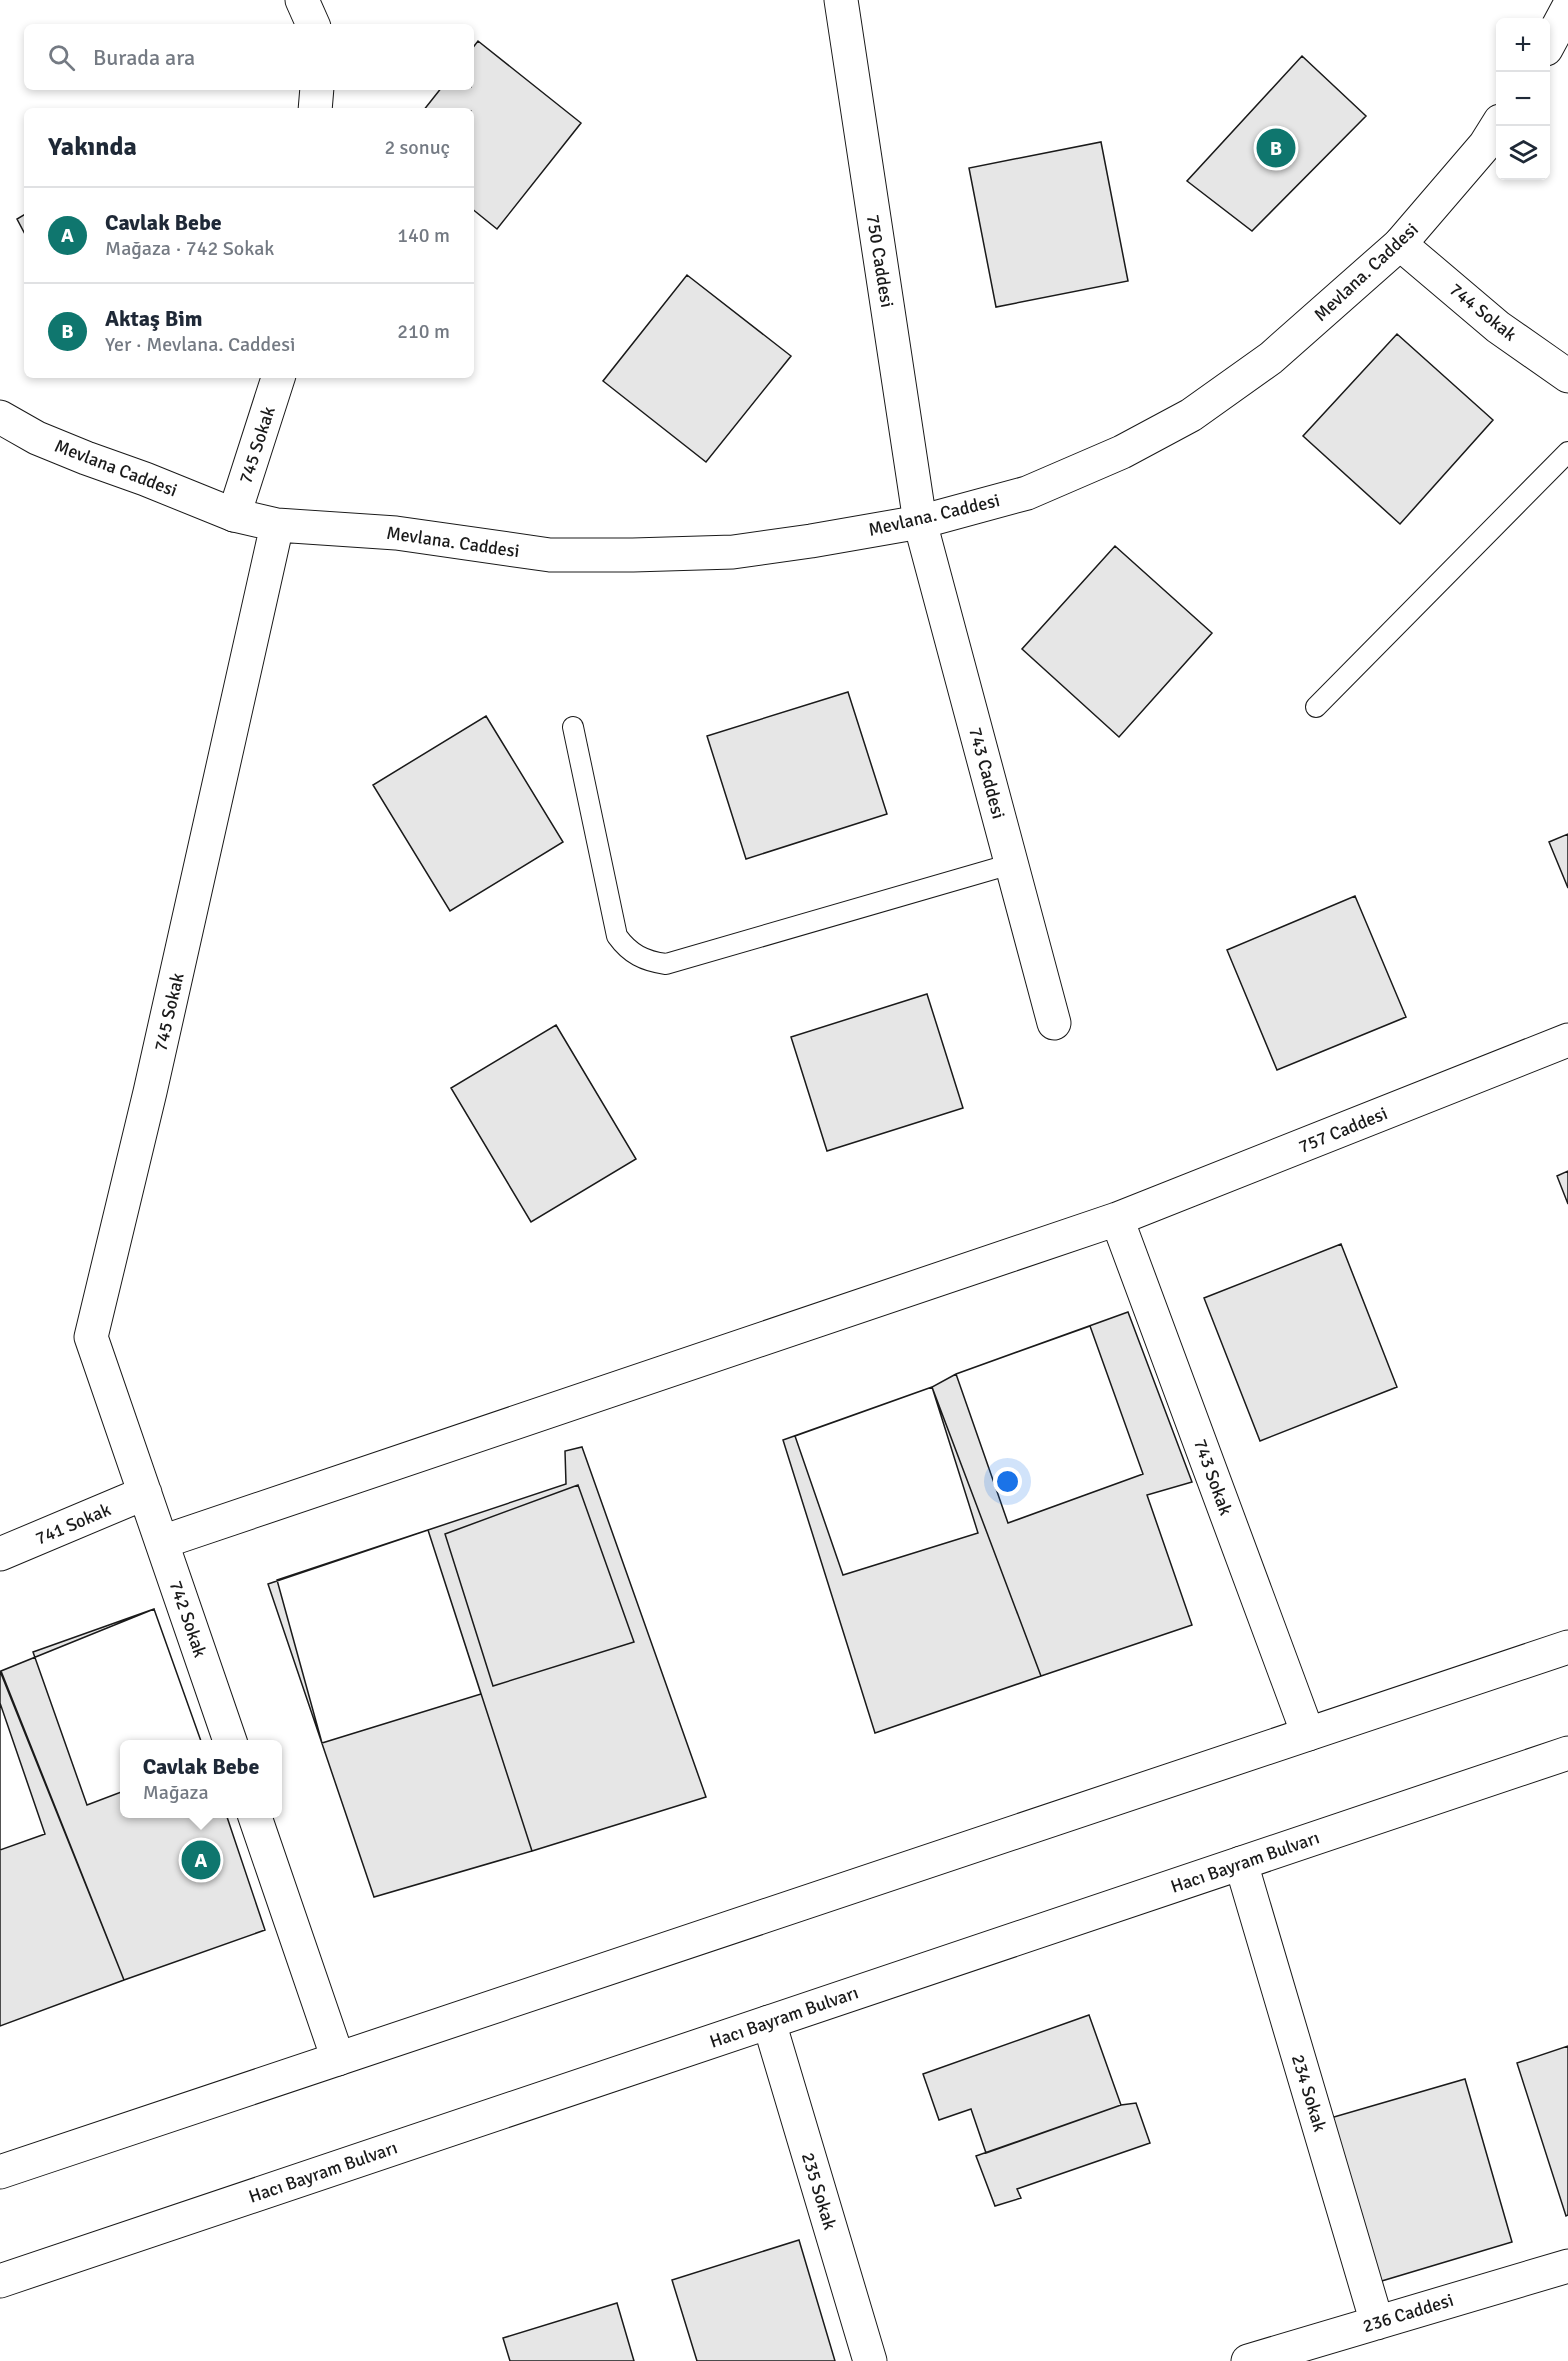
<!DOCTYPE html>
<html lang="tr">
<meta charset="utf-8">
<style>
:root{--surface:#fff;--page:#f2f2f3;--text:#1f2937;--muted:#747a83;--line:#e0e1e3;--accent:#0f766e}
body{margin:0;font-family:Signika,sans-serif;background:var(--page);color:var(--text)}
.controls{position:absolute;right:18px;top:18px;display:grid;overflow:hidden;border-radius:9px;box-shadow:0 3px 9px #0003}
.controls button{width:54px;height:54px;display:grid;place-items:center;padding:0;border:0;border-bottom:2px solid var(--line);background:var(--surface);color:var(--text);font:30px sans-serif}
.you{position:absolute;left:1008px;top:1482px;width:21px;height:21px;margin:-15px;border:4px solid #fff;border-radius:50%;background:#1a73e8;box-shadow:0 0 0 9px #1a73e833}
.badge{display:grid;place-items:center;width:39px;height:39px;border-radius:50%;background:var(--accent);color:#fff;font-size:20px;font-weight:700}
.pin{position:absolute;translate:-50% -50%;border:3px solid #fff;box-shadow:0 2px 6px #0006}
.popup{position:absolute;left:120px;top:1740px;width:162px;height:78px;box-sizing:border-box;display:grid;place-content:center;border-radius:9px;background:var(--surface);filter:drop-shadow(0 2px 4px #0005);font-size:20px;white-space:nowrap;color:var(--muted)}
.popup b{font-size:22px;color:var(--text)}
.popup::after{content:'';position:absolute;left:50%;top:100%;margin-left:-12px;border:12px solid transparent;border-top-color:var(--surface)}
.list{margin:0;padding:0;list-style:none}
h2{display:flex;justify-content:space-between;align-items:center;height:78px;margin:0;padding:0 24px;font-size:26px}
h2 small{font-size:20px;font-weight:400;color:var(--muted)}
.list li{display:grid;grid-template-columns:39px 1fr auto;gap:18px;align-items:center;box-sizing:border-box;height:96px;padding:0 24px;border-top:2px solid var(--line)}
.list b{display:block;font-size:22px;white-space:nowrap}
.list p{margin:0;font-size:20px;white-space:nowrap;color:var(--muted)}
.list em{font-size:20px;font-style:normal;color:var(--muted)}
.icon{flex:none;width:33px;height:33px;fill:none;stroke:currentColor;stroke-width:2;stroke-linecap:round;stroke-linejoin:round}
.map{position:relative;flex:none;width:1568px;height:2361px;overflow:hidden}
.search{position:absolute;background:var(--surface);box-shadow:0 3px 9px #0003;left:24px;top:24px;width:450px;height:66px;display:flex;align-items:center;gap:15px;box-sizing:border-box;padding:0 21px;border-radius:9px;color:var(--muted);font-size:22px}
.panel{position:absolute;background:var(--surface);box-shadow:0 3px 9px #0003;left:24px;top:108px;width:450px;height:270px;border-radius:9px}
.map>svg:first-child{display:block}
.building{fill:#e6e6e6;stroke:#1a1a1a;stroke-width:1.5;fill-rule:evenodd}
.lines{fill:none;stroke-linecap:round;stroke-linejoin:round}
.service-casing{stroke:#1a1a1a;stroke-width:22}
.minor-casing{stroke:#1a1a1a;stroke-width:35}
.tertiary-casing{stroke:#1a1a1a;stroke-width:35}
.secondary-casing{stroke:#1a1a1a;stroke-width:35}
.service{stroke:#fff;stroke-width:20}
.minor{stroke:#fff;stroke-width:33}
.tertiary{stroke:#fff;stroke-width:33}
.secondary{stroke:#fff;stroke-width:33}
.labels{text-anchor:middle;stroke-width:4.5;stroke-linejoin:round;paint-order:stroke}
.street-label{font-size:18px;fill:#1a1a1a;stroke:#fff}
</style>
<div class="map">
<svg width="1568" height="2361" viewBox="0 0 1568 2361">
<rect width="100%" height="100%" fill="#fff"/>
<!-- building -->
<path class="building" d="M478 41 581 123 497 229 471 208V111H423L442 87H471V50Z
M1302 56 1366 116 1252 231 1187 181Z
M1101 142 1128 281 996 307 969 168Z
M27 213V238L17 219Z
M687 275 791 356 706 462 603 381Z
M1397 334 1493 420 1400 524 1303 436Z
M1115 546 1212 633 1119 737 1022 649Z
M848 692 887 814 746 859 707 736Z
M486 716 563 842 450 911 373 785Z
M1568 834V888L1549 842Z
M1355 896 1406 1017 1277 1070 1227 950Z
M927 994 963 1108 827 1151 791 1037Z
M556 1025 636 1159 531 1222 451 1088Z
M1568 1171V1204L1557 1176Z
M1341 1244 1397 1387 1260 1441 1204 1298Z
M1128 1312 1192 1482 1147 1495 1192 1625 1041 1676 932 1387 956 1374Z
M1090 1326 1143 1474 1008 1523 956 1374Z
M932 1387 1041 1676 875 1733 783 1440Z
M932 1387 978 1533 843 1575 795 1436Z
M582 1447 706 1797 532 1851 428 1530 566 1484 565 1451ZM578 1485 634 1642 493 1686 445 1534Z
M578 1485 634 1642 493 1686 445 1534Z
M428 1530 532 1851 374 1897 268 1584Z
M428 1530 481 1694 322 1743 277 1580Z
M154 1609 202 1744H124V1791L87 1805 33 1652Z
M154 1609 202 1744H124V1814H226L265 1930 124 1980 1 1671Z
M0 1671 124 1980 0 2026Z
M0 1703 45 1834 0 1850Z
M1089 2015 1121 2105 986 2153 971 2109 939 2120 923 2074Z
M1568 2046V2215L1566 2216 1517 2063Z
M1465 2079 1512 2242 1375 2283 1327 2119Z
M1136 2103 1150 2143 1017 2189 1021 2198 995 2206 976 2156 1121 2105Z
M799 2240 835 2361H697L672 2280Z
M617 2303 634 2361H510L503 2338Z"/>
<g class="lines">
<!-- service casing -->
<g class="service-casing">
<path id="service" d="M1316 707 1568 452
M573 727 617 936C630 954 644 961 666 964L1011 864"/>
</g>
<!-- minor casing -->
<g class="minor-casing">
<path id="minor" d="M302 0 314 27
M841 0 920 522 1054 1023
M315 111 317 87
M1400 244 1498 327 1568 376
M234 515 279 375
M1117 1219 1308 1734
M162 1542 1117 1219 1568 1040
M1241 1863 1377 2323
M769 2022 870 2361
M1248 2361 1568 2266"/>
</g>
<!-- tertiary casing -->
<g class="tertiary-casing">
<path id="tertiary" d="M1546 49 1568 8
M0 417 37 438 86 458 145 479 234 515 277 525 396 533 550 555H633L733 552 811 541 920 522 1027 493 1122 452 1191 415 1271 358 1400 244 1485 145 1500 121
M0 1554 145 1493
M231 1744 91 1337 150 1092 277 525
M254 1814 338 2059"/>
</g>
<!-- secondary casing -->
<g class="secondary-casing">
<path id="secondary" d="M0 2172 1568 1647
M0 2281 1568 1753"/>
</g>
<!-- service -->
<use href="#service" class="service"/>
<!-- minor -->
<use href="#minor" class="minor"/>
<!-- tertiary -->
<use href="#tertiary" class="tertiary"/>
<!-- secondary -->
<use href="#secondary" class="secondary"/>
</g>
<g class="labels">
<!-- street labels -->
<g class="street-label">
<text transform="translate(880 261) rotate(81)" y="6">750 Caddesi</text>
<text transform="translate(1366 272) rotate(-43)" y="6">Mevlana. Caddesi</text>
<text transform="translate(1483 312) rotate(39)" y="6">744 Sokak</text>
<text transform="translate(257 445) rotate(-72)" y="6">745 Sokak</text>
<text transform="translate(116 468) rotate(21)" y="6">Mevlana Caddesi</text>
<text transform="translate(934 515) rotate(-13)" y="6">Mevlana. Caddesi</text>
<text transform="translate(453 542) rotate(8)" y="6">Mevlana. Caddesi</text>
<text transform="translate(987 773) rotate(75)" y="6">743 Caddesi</text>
<text transform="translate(169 1012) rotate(-77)" y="6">745 Sokak</text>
<text transform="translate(1343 1130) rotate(-22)" y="6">757 Caddesi</text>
<text transform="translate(1213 1477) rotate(70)" y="6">743 Sokak</text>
<text transform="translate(73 1524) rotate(-23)" y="6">741 Sokak</text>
<text transform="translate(188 1619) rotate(71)" y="6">742 Sokak</text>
<text transform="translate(1245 1862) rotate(-19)" y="6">Hacı Bayram Bulvarı</text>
<text transform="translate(784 2017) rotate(-19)" y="6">Hacı Bayram Bulvarı</text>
<text transform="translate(1309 2093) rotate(73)" y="6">234 Sokak</text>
<text transform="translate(323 2172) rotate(-19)" y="6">Hacı Bayram Bulvarı</text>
<text transform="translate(819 2191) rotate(73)" y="6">235 Sokak</text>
<text transform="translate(1408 2313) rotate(-17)" y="6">236 Caddesi</text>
</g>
</g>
</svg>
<div class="controls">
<button>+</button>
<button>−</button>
<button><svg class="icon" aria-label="layers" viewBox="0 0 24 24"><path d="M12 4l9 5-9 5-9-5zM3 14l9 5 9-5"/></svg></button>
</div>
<div class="you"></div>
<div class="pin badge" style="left:201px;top:1860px">A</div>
<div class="popup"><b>Cavlak Bebe</b>Mağaza</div>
<div class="pin badge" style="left:1276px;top:148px">B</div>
<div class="search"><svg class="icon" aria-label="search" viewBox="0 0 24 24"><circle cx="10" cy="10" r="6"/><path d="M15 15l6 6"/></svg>Burada ara</div>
<section class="panel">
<h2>Yakında<small>2 sonuç</small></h2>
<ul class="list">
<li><span class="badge">A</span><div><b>Cavlak Bebe</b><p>Mağaza · 742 Sokak</p></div><em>140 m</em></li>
<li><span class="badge">B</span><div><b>Aktaş Bim</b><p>Yer · Mevlana. Caddesi</p></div><em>210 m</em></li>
</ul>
</section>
</div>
